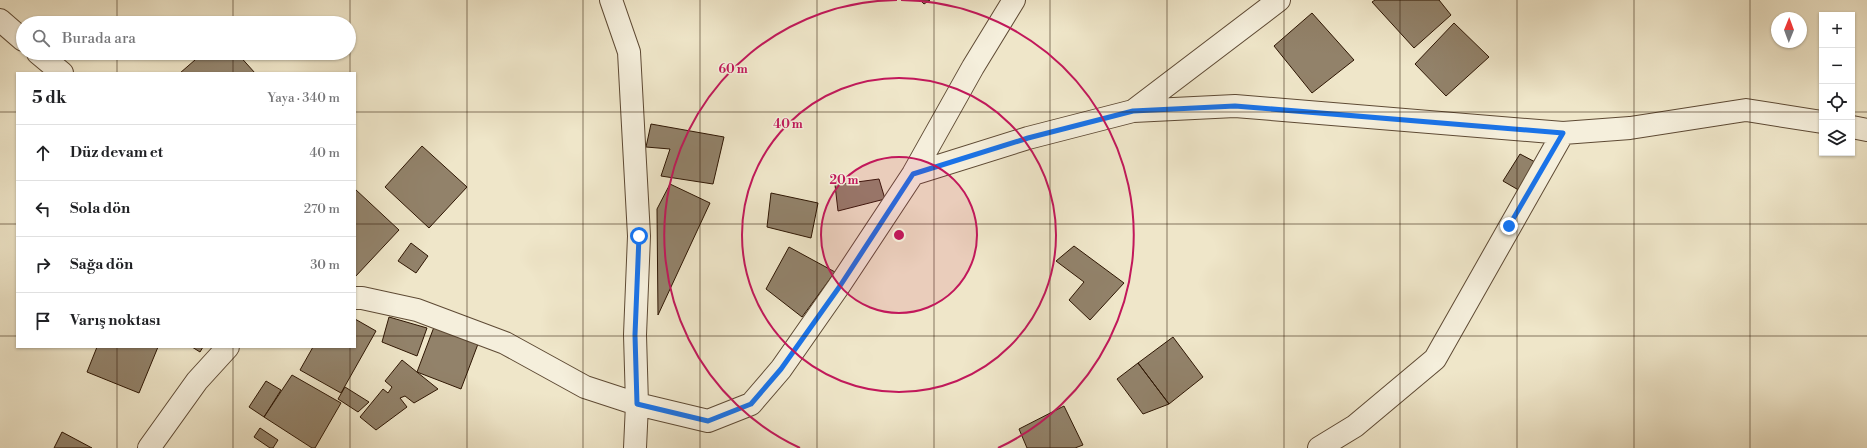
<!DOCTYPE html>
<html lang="tr">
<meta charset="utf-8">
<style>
:root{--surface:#fff;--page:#f2f2f2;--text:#202124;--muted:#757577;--line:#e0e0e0}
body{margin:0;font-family:"Libre Bodoni",serif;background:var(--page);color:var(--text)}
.controls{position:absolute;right:12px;top:12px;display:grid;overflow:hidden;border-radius:0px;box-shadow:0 1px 3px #0004}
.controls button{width:36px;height:36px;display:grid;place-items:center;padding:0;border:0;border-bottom:1px solid var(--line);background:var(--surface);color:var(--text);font:20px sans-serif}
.compass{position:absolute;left:1771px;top:12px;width:36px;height:36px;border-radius:50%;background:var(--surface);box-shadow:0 1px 3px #0004;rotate:1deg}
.stop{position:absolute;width:12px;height:12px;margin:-9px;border:3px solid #1a73e8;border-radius:50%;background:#fff}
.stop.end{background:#1a73e8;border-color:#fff;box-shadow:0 1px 4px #0008}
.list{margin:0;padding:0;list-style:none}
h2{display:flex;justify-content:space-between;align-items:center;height:52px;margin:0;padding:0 16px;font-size:17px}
h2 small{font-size:13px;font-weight:400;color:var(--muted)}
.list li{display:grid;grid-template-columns:26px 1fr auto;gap:12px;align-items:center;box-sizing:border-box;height:56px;padding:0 16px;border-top:1px solid var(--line)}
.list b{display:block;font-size:15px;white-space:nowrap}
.list em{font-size:13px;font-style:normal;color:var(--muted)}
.icon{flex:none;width:22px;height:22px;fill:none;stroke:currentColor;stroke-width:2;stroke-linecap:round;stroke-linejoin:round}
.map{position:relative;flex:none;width:1867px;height:448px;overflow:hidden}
.search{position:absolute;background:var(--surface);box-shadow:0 1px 3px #0004;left:16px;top:16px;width:340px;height:44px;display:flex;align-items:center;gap:10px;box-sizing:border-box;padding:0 14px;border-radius:22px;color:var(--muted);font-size:15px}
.panel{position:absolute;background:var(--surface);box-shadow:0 1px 3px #0004;left:16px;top:72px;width:340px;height:276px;border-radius:0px}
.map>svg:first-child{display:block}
.building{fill:#92826a;stroke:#2e1603}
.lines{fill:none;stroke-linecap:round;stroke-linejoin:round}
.minor-casing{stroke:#5e4a34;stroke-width:24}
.minor{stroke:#f5efdc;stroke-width:22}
.route{stroke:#1a73e8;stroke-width:5}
.grid{fill:none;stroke:#2e1603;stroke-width:1;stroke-opacity:0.55}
.ring{fill:none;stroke:#c2185b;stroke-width:2}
.centre{fill:#c2185b;stroke:#f5efdc;stroke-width:2}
.ring-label{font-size:12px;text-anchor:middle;font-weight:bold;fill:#c2185b;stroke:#f5efdc;stroke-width:3;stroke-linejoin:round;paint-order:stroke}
</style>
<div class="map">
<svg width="1867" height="448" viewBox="0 0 1867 448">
<rect width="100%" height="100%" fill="#efe6c9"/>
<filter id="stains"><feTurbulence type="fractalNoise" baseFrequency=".005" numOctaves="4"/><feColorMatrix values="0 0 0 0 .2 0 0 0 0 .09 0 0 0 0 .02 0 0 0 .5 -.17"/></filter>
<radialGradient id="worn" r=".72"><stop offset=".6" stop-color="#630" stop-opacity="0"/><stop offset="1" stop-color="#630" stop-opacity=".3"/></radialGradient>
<!-- building -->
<path class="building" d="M920 0H930L924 4Z
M1375 0H1439L1451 15 1414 48 1372 2Z
M1312 13 1354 60 1312 93 1274 46Z
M1454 23 1489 57 1446 96 1415 64Z
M203 53H237L255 73H180Z
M651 124 724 137 713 184 661 176 670 149 646 147Z
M422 146 467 187 429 228 385 187Z
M1520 154 1537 163 1522 192 1503 181Z
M879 179 885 199 838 211 835 185Z
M670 184 710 203 658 315 657 209Z
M355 189 399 230 355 277Z
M771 193 818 203 811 238 767 227Z
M411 243 428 256 416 273 398 261Z
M1074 246 1124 283 1090 320 1069 300 1084 282 1056 261Z
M789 247 835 272 802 317 766 289Z
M389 317 427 328 417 356 382 342Z
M355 319 376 331 341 393 300 370 313 347H355Z
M434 327 478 344 461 389 417 372Z
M1173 337 1203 377 1169 404 1138 363Z
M97 347H158L139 393 87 372Z
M192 347H203L200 352Z
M402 360 438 389 414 403 405 396 400 398 407 407 376 430 360 417 383 389 388 393 392 387 385 381Z
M1138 363 1169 404 1143 414 1117 379Z
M292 375 341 403 315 448H312L264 417Z
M266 381 281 390 264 417 249 407Z
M345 387 369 402 358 412 338 399Z
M1064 406 1083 445 1075 448H1027L1019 429Z
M260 428 278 440 273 448H270L254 437Z
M62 432 92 448H54Z"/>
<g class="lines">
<!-- minor casing -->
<g class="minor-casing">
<path id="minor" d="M611 0 629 52 639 236 635 335 637 404 635 448
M0 20 23 40
M38 53 62 73
M1133 111 1279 0
M1852 127 1867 130
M913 174 1028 138 1133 111 1235 106 1563 133 1630 128 1746 110 1822 122
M355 298H362L417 310 505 343 585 387 637 404 708 421 751 404 781 369 839 286 913 174 973 67 1014 0
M149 448 197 381 228 347
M1319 448 1355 426 1435 359 1563 133"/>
</g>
<!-- minor -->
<use href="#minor" class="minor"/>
</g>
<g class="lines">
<!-- route -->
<path class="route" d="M639 236 635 335 637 404 708 421 751 404 781 369 840 286 913 174 1028 138 1133 111 1235 106 1563 133 1509 226"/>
</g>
<!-- grid -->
<path class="grid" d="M117 0V23M233 0V23M350 0V73M467 0V448M583 0V448M700 0V448M817 0V448M934 0V448M1050 0V448M1167 0V448M1284 0V448M1400 0V448M1517 0V448M1634 0V448M1750 0V448M117 53V73M233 53V73M0 112H17M355 112H1822M1852 112H1867M0 224H17M355 224H1867M0 336H17M355 336H1867M117 347V448M233 347V448M350 347V448"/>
<!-- distance rings -->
<circle cx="899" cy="235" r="78" fill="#c2185b" fill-opacity=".12"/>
<g class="ring">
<circle cx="899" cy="235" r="78"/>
<circle cx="899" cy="235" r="157"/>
<path d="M800 448A235 235 0 0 1 897 0M901 0A235 235 0 0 1 998 448"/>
</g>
<circle cx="899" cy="235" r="6" class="centre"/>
<g class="ring-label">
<text x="733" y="73">60 m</text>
<text x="788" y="128">40 m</text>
<text x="844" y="184">20 m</text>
</g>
<rect width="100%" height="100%" filter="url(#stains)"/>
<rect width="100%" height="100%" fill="url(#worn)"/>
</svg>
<div class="controls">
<button>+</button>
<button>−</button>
<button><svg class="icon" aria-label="locate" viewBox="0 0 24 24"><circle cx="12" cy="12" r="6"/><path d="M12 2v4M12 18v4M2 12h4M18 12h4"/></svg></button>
<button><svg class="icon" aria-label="layers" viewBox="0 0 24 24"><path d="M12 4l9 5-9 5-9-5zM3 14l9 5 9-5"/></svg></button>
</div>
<svg class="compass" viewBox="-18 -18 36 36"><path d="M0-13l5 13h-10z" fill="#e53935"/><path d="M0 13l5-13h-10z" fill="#757577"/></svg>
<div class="stop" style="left:639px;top:236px"></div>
<div class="stop end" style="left:1509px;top:226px"></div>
<div class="search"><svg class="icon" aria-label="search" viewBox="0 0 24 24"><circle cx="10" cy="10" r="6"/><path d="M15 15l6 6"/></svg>Burada ara</div>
<section class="panel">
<h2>5 dk<small>Yaya · 340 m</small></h2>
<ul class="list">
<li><svg class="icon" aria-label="ahead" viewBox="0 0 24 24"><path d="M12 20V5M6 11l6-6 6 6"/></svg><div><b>Düz devam et</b></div><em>40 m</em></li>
<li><svg class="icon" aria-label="left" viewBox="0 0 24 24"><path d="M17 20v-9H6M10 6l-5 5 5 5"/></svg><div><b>Sola dön</b></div><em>270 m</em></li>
<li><svg class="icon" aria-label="right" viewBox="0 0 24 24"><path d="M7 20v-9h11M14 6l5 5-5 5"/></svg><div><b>Sağa dön</b></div><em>30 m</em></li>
<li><svg class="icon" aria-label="arrive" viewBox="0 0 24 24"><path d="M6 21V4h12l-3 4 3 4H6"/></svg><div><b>Varış noktası</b></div></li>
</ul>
</section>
</div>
